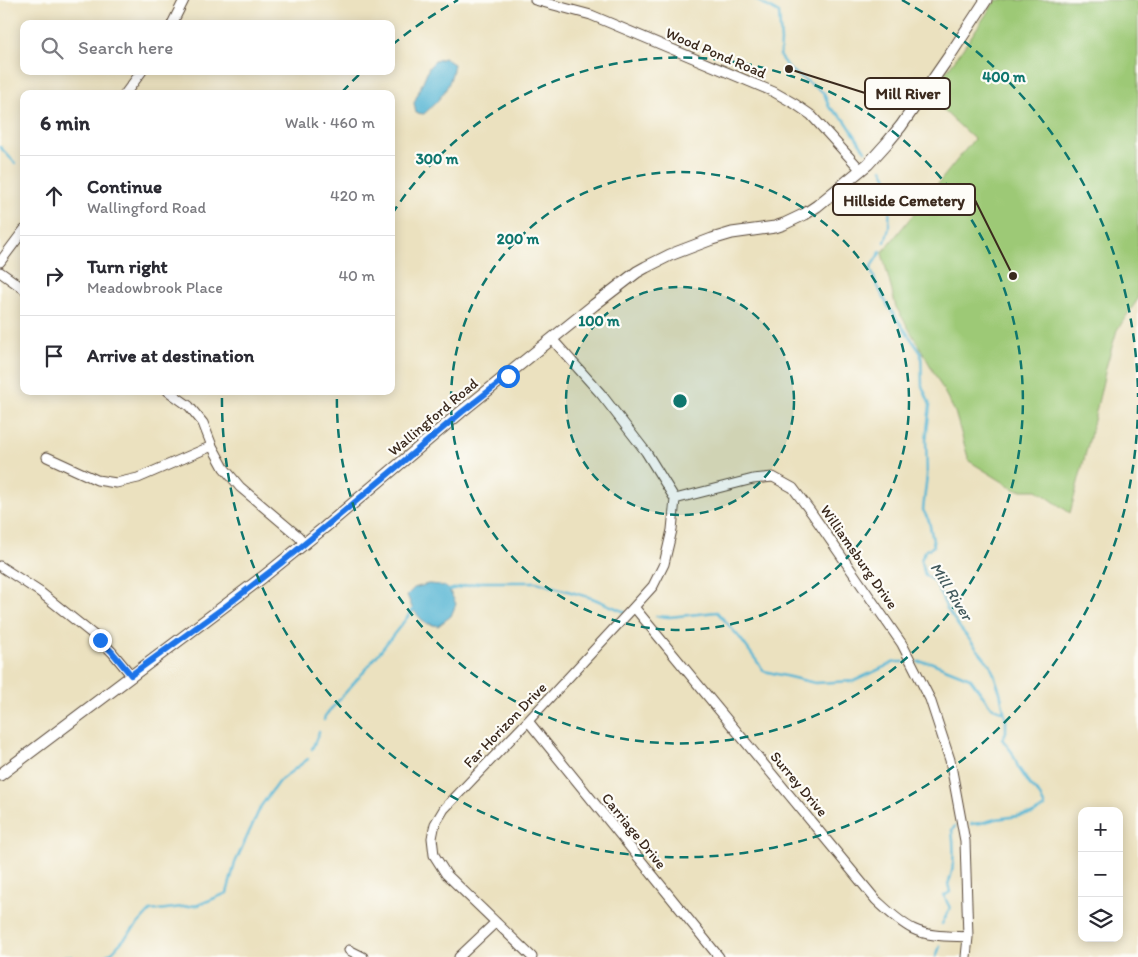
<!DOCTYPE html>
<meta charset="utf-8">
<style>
:root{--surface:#fff;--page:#f7f7f7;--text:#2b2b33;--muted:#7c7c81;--line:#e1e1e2}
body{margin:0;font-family:Itim,sans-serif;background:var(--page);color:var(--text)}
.controls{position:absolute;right:15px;bottom:15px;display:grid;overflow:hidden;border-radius:10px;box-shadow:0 2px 12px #0003}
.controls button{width:45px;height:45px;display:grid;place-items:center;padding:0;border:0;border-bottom:1px solid var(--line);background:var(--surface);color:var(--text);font:25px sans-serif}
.stop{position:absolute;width:15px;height:15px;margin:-11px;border:4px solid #1a73e8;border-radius:50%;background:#fff}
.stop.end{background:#1a73e8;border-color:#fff;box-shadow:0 1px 5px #0008}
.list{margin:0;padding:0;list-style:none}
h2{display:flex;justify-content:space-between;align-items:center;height:65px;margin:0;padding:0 20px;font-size:21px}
h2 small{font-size:16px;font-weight:400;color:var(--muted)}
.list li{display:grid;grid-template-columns:32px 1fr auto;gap:15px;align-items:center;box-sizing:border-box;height:80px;padding:0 20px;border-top:1px solid var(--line)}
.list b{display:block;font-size:19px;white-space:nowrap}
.list p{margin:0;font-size:16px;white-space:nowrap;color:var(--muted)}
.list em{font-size:16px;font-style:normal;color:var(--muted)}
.icon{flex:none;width:28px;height:28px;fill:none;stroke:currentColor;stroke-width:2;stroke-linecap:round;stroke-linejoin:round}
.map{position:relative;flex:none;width:1138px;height:957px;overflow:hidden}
.search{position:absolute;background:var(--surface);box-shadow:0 2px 12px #0003;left:20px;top:20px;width:375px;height:55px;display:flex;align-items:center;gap:12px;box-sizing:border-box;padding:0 18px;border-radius:10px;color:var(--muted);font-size:19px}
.panel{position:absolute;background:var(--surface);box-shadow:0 2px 12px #0003;left:20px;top:90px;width:375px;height:305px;border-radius:10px}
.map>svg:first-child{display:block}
.green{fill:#9dc976;stroke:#6c7a4a}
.water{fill:#56b6d4;stroke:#487079}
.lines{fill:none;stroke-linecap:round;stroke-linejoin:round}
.stream{stroke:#56b6d4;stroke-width:2.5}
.street-casing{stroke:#554536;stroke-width:11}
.secondary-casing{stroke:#554536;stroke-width:13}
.street{stroke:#fff;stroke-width:9}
.secondary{stroke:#fff;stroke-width:11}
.route{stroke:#1a73e8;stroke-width:6}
.ring{fill:none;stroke:#0f766e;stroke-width:2.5;stroke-dasharray:9 6}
.labels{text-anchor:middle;stroke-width:4.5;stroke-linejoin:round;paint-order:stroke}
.street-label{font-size:15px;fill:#3b2a1e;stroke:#fdfcf7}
.water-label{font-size:16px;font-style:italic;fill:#445b5e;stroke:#fdfcf7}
.centre{fill:#0f766e;stroke:#fdfcf7;stroke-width:2.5}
.ring-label{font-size:15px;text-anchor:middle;font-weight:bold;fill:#0f766e;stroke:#fdfcf7;stroke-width:4.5;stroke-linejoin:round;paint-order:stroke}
.leader{fill:none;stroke:#3b2a1e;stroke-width:2}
.callout-dot{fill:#3b2a1e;stroke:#fdfcf7;stroke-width:2}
.callout{fill:#fdfcf7;stroke:#3b2a1e;stroke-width:2}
.callout-label{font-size:16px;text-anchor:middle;font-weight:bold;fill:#3b2a1e}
</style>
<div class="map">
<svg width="1138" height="957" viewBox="0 0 1138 957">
<rect width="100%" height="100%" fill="#fdfcf7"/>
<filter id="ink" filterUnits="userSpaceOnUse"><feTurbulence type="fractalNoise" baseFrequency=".02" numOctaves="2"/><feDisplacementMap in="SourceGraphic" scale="10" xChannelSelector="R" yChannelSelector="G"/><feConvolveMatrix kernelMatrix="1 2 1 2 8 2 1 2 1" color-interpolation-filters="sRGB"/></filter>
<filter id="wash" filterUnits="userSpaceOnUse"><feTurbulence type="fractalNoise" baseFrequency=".0096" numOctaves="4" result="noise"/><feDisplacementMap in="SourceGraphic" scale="20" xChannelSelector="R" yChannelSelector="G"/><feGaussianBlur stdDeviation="1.12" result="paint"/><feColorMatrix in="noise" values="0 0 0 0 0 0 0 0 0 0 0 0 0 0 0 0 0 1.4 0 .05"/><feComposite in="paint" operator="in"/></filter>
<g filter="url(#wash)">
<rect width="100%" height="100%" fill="#ebe1bf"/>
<!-- green -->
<path class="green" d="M996 0H1138V299L1117 330 1107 364 1091 433 1070 513 1037 490H1016L969 461 955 412 925 356 896 307 882 253 974 139 928 96 960 53Z"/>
<!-- water -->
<path class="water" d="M444 58 454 64C450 89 441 98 424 114L416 113 414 103 429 67 435 61Z
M428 584C448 585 448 587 456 604L451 616 438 626 425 623 413 610 407 595 414 588Z"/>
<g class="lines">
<!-- stream -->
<path class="stream" d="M756 0 779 13 781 42 780 57 789 69 824 93 829 107 845 120 865 151
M0 147 15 163
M882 169 890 184 889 228 885 242
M881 251 872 265 871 270 876 283 888 306 921 353 922 386 930 405 926 440 927 475 923 510 929 521 934 546 925 551 921 560 925 575 935 582 947 609 960 628 991 666 1000 692 1006 720V732L1002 739 1012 752 1018 767 1030 785 1039 794 1045 807 1033 814 996 819 981 823 971 824
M449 590 480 582H536L592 598 625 612
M656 616 669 617 717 612 740 638 764 671 815 683 854 681 895 662H904
M918 662H930L970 678 991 707 1004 712
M324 720 325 716 367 668 413 610
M312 749 319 732
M942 924 950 908 944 896 950 892 948 884C955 869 954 846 952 830L955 826
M63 957 67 956 72 957
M104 957 113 951 150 911 198 905 227 893 235 863 261 806 279 781 308 759
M936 957 940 946"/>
</g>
</g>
<g filter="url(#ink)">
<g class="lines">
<!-- street casing -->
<g class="street-casing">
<path id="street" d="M535 0 591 15 774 92 795 104 811 115 861 170
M172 24 184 0
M125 94 142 71
M0 262 24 230
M0 272 24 289
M552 339 601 394 646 452 675 499
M168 391 189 406 203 423 212 446 224 468 240 487 298 536 305 544
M47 457 97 480 116 483 138 478 212 446
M675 499 753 479 773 477 793 488 811 512 902 644 930 699 950 760 965 841 968 937 966 957
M0 566 40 592 100 640 112 652 131 675
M634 607 876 900C887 910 899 922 913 929 929 937 950 936 968 937
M528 721 719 957
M349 950 363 957
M459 957 496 922
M532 957 446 874 434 855 432 838 434 828 435 824 444 809 528 721 634 607 653 586 664 564 672 530 675 499"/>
</g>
<!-- secondary casing -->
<g class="secondary-casing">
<path id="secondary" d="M0 775 263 577 325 527 461 412 594 305 637 272 646 267 670 255 712 239 732 233 775 227 784 224 805 214 817 206 868 164 887 143 901 126 950 55 986 0"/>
</g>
<!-- street -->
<use href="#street" class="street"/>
<!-- secondary -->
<use href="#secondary" class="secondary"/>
</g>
</g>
<g class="lines" filter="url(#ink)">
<!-- route -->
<path class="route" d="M100 640 112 652 131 675 222 609 280 564 342 513 462 412 508 376"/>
</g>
<!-- distance rings -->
<circle cx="680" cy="401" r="114" fill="#0f766e" fill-opacity=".12"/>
<g class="ring">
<circle cx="680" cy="401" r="114"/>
<circle cx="680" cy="401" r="229"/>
<path d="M392 214A343 343 0 1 1 337 392"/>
<path d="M1138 405A458 458 0 1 1 222 393M342 92A458 458 0 0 1 362 72M392 45A458 458 0 0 1 458 0M902 0A458 458 0 0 1 1138 397"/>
</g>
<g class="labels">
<!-- street labels -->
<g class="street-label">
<text transform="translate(716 53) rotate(23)" y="5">Wood Pond Road</text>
<text transform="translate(433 417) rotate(-40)" y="5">Wallingford Road</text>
<text transform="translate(859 557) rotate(55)" y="5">Williamsburg Drive</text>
<text transform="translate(505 725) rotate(-46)" y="5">Far Horizon Drive</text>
<text transform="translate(799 784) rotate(50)" y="5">Surrey Drive</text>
<text transform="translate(634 831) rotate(51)" y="5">Carriage Drive</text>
</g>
<!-- water labels -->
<g class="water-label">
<text transform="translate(952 591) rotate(58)" y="6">Mill River</text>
</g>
</g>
<circle cx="680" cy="401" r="8" class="centre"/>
<g class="ring-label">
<text x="1004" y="82">400 m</text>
<text x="437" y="164">300 m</text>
<text x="518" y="244">200 m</text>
<text x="599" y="326">100 m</text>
</g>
<!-- callouts -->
<path class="leader" d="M789 69L865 93M1013 276L975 200"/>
<g class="callout-dot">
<circle cx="789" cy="69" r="5"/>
<circle cx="1013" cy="276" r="5"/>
</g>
<g class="callout">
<rect x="865" y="78" width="85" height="31" rx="5"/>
<rect x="833" y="184" width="142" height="31" rx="5"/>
</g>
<g class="callout-label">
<text x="908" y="99">Mill River</text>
<text x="904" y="206">Hillside Cemetery</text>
</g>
</svg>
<div class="controls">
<button>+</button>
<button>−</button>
<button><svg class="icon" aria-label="layers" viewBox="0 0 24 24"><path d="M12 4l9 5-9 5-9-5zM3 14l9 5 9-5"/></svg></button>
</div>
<div class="stop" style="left:508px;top:376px"></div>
<div class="stop end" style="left:100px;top:640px"></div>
<div class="search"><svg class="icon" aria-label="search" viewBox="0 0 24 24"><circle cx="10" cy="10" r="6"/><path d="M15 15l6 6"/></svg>Search here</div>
<section class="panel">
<h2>6 min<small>Walk · 460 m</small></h2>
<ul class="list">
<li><svg class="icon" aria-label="ahead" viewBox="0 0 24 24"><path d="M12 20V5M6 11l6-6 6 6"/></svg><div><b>Continue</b><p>Wallingford Road</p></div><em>420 m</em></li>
<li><svg class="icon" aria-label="right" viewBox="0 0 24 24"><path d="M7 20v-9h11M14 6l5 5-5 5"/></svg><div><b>Turn right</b><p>Meadowbrook Place</p></div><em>40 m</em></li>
<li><svg class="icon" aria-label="arrive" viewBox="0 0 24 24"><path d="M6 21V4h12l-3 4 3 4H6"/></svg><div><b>Arrive at destination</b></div></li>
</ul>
</section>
</div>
